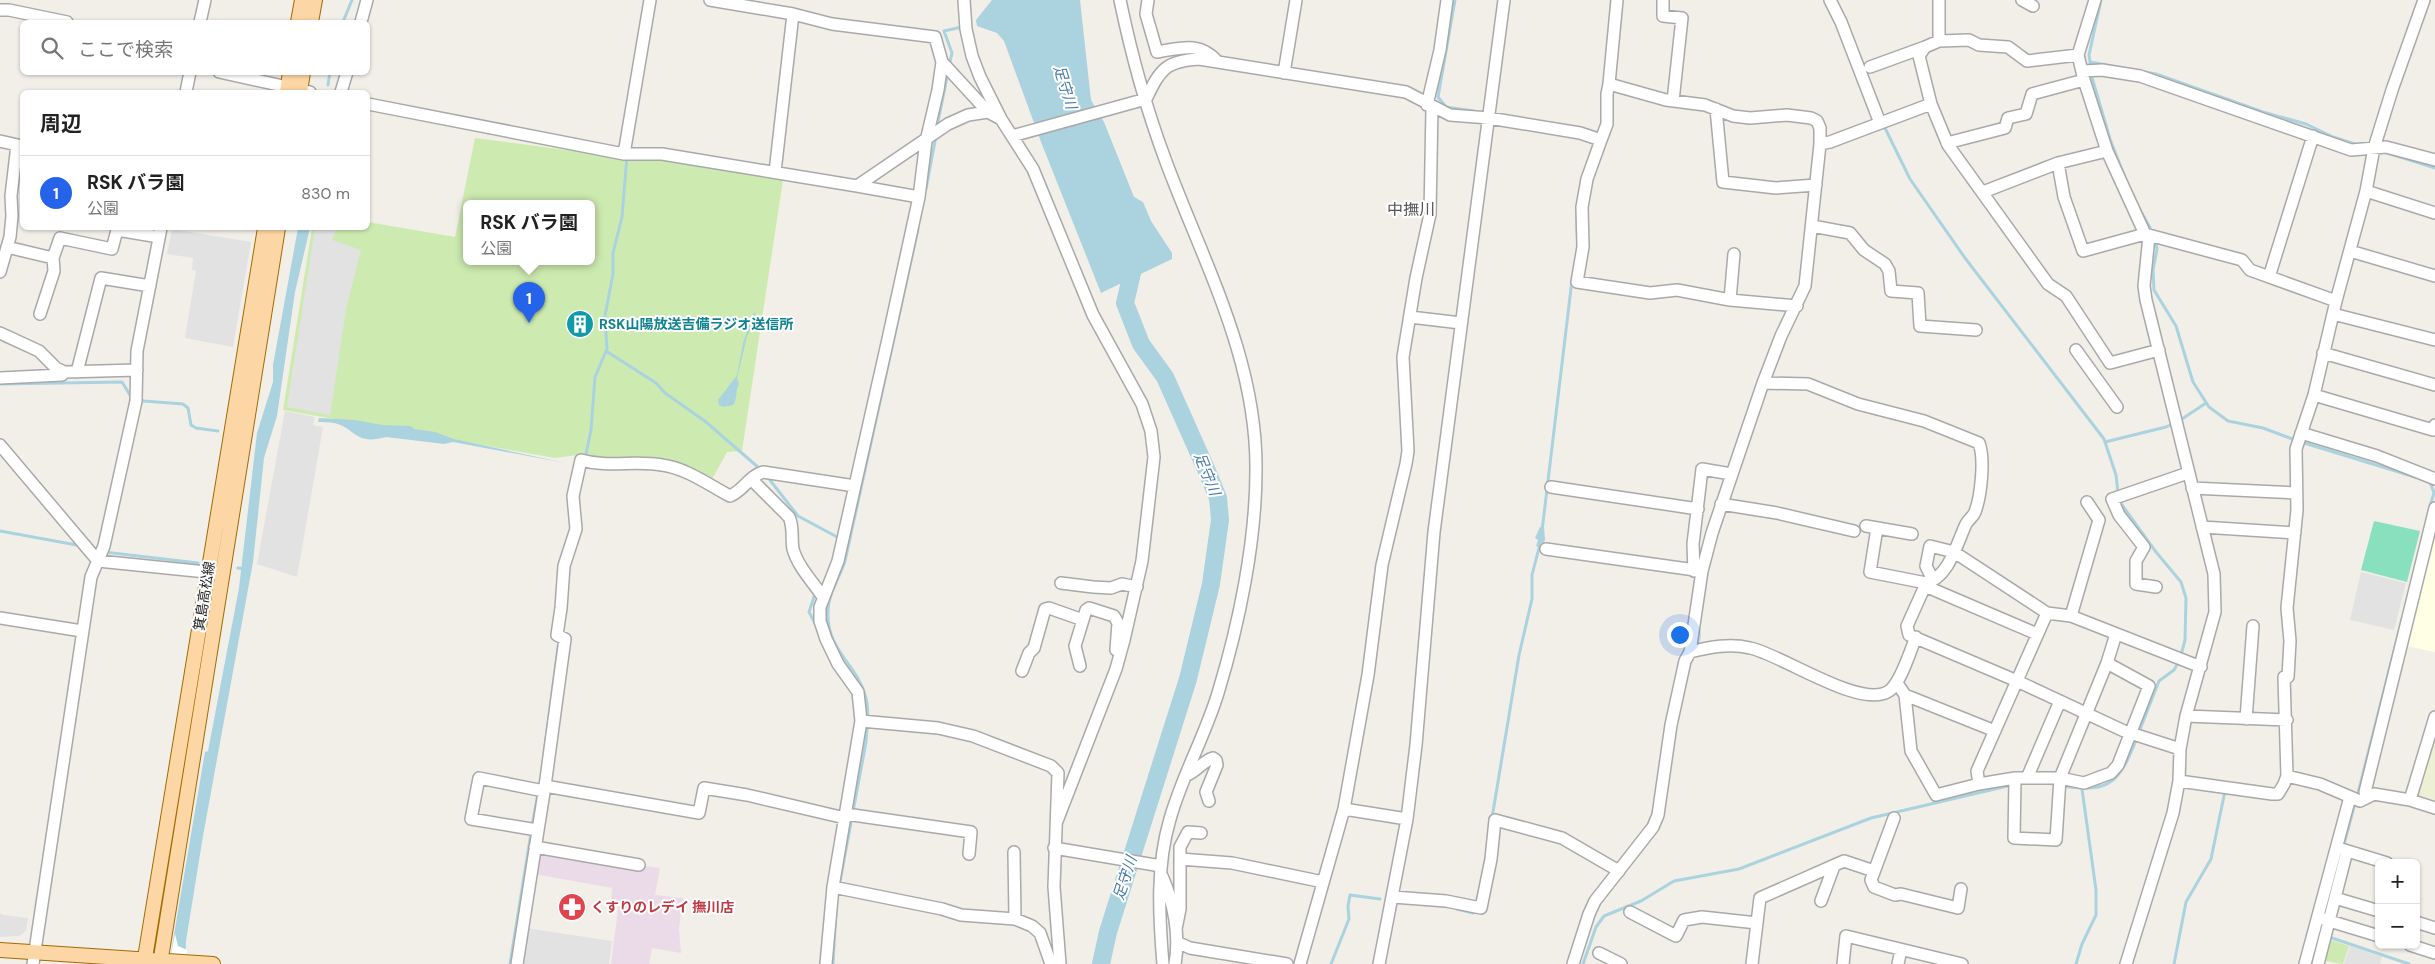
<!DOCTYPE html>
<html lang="ja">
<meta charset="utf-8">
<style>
:root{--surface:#fff;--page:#f6f6f6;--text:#222;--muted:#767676;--line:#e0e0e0;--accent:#2563eb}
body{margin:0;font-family:"DM Sans","Noto Sans JP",sans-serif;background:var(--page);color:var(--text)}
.controls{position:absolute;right:15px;bottom:15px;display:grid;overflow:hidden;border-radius:8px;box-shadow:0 1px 4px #0004}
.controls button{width:45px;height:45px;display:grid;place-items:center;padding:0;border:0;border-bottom:1px solid var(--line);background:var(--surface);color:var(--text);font:25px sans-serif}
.you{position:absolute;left:1679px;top:634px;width:18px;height:18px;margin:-12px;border:4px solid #fff;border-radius:50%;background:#1a73e8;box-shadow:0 0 0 8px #1a73e833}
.badge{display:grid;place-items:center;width:32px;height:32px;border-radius:50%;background:var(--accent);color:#fff;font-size:16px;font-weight:700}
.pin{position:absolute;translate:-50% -41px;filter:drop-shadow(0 1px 2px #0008)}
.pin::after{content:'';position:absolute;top:26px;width:18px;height:15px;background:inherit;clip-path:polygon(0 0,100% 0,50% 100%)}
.popup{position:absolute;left:463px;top:200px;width:132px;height:65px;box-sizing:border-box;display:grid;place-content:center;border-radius:8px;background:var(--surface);filter:drop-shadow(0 1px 4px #0005);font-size:16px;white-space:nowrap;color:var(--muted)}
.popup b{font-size:19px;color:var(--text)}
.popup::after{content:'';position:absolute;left:50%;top:100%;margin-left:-10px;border:10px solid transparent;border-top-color:var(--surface)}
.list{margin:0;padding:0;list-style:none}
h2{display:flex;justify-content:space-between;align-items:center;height:65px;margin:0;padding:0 20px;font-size:21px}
h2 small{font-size:16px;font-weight:400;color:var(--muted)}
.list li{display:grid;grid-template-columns:32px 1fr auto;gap:15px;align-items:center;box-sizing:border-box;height:75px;padding:0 20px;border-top:1px solid var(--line)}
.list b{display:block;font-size:19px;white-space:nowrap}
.list p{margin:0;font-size:16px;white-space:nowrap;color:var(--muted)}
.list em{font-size:16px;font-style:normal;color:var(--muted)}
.icon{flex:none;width:28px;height:28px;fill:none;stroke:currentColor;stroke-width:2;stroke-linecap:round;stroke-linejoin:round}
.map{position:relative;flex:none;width:2435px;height:964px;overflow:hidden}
.search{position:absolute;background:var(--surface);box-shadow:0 1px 4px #0004;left:20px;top:20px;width:350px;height:55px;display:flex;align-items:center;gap:12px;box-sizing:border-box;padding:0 18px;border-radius:8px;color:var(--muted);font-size:19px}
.panel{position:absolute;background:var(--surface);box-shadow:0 1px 4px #0004;left:20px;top:90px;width:350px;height:140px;border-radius:8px}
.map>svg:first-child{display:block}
.industrial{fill:#ebdbe8}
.education{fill:#ffffe5}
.farmland{fill:#eef0d5}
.grass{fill:#cdebb0;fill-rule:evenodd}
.pitch{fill:#88e0be}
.parking{fill:#e2e2e2}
.water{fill:#aad3df}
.pier{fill:#fff}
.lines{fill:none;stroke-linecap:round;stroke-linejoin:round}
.stream{stroke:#aad3df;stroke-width:3}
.river{stroke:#aad3df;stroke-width:18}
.minor-casing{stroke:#a9a9a9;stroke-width:14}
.major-casing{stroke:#a06b00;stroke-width:16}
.minor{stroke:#fff;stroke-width:11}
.major{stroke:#fcd6a4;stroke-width:14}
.labels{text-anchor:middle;stroke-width:4;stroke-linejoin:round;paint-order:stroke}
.culture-label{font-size:14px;font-weight:bold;fill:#0d838f;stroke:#fff;text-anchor:start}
.street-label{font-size:14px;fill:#222;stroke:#fff}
.health-label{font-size:14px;font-weight:bold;fill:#be3a42;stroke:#fff;text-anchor:start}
.water-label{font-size:15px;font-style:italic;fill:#4a7aab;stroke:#fff}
.quarter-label{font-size:16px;fill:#555;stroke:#fff}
</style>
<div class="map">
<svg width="2435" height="964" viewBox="0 0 2435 964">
<rect width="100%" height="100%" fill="#f2efe9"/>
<!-- industrial -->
<path class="industrial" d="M541 851 660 868 655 895 683 898 679 929 681 953 652 948 649 964H611L619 902 611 901 612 888 534 874 537 855Z"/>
<!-- education -->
<path class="education" d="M2435 519V652L2407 646Z"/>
<!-- farmland -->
<path class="farmland" d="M2435 730V805L2414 799Z"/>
<!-- grass -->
<path class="grass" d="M475 138 627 158 664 159 783 180 742 451 727 452 711 481 665 458 602 460 577 455 555 458 283 410 312 228H368V222L455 237ZM466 204H592V262H466Z
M2328 939 2349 946 2343 964 2321 960Z"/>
<!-- pitch -->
<path class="pitch" d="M2374 521 2420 531 2407 582 2361 570Z"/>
<!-- parking -->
<path class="parking" d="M315 228H337L332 240 361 250 346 309 330 415 287 407Z
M172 229 251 242 233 347 185 338 196 271 192 270 193 258 167 254Z
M285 411 315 417 313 425 323 427 297 577 257 564Z
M2361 572 2406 583 2394 630 2350 620Z
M0 913 3 915 28 918 26 931 19 936 0 937Z
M526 928 612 941 609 964H522Z
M2350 946 2382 957 2380 964H2344Z"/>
<!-- water -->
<path class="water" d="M992 0H1080L1091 100 1104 122 1134 197 1143 202 1151 221 1172 253V259L1101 293 1041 142 1004 41 997 33 977 26 976 20Z
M298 228H310L295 292 277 416 264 458 253 562 203 836 186 941 185 964H169L205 752 208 751 239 588 257 433 273 382V365Z
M755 310V317L747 337 737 378 739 384C735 391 738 398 733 405L723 407 719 405 718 400 737 375 743 343Z
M319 418 355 420 382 425 411 426 414 429 435 432 454 439 565 463 453 442 444 444 386 437C354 446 355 427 334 423 329 422 323 422 318 422Z
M1540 527H1544L1545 540 1540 548 1536 546 1538 540 1535 538Z"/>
<!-- pier -->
<path class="pier" d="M175 934 178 946 187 950 185 964H169Z"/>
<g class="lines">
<!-- stream -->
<path class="stream" d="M1455 0 1438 97 1446 107 1474 111
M343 22 352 0
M2090 62 2156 74 2263 112 2306 124 2333 137 2358 145
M949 66 952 53 944 31 962 27
M2091 68 2089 55 2101 0
M2091 74 2110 139 2124 175
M328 85 330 72
M1883 124 1910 179 1965 258 2104 439 2116 475 2118 493 2122 505 2156 552 2181 582 2186 598 2185 640 2181 655
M937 127 948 72
M1583 129 1598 133V135
M2381 151 2435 168
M926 189 936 136
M2139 208 2153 233
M1577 213V232
M2155 239 2157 249 2153 270 2154 290 2176 326 2193 382 2209 407 2228 421 2263 428 2295 440
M606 351 656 383 665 393 706 422 759 468
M0 384 122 382 130 395 144 401 183 404 188 408 191 425 196 428 218 431
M2105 442 2166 427 2179 421 2206 403
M2301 442 2415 477
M585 459 591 430 595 377 607 349 605 316 613 274V253L622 217 627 156
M766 475 798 516 839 538 838 541
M2430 482 2434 493 2430 506
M0 531 82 546
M1542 531 1572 280
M104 552 198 563
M238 568 245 569
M816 591 809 612 817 627
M2139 732 2159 681 2174 670 2179 661
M544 755 559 640
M2063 786C2112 794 2120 780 2137 738
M2357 797 2402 619
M1492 818 1519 655 1532 599V575L1540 544
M532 826 538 793
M2343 848 2355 803
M839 887 866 742C867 726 870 710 865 695 857 665 826 649 828 612 828 594 840 577 845 561L918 229
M1457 909 1473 913 1476 910
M2329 937 2409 964
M510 964 531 833
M833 964 836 910
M1331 964 1349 919 1348 906 1350 895 1380 899
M1583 964 1596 927 1604 916 1641 901 1674 881 1739 869 1871 818 2012 785
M2076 964 2082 944 2096 915V890L2082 789
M2174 964 2186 902 2211 859 2225 791"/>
<!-- river -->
<path class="river" d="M1101 964 1108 932 1188 679 1211 584 1220 520 1218 498 1206 469 1165 377 1141 344 1125 303 1133 269 1128 257"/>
<!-- minor casing -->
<g class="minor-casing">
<path id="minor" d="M710 0 793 14 832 24 935 37 942 62 988 112
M964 0 966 29 972 56 980 77 1001 119 1033 169 1093 315 1142 404 1151 431 1154 457 1142 561 1124 640 1116 669 1057 821
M1120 0C1131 53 1146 108 1165 159 1203 262 1257 358 1256 470 1256 542 1239 624 1218 693 1205 736 1182 776 1170 819 1156 866 1159 916 1163 964
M1148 0 1146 14 1157 52C1181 48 1200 41 1218 62
M1663 0V16L1682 18 1673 101
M1830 0 1841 22 1880 123
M2022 0 2033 6
M2095 0 2078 55 2084 80 2107 151 2145 234 2242 260 2250 270 2336 301
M2424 0 2392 90 2374 148 2366 191 2336 301 2314 395 2296 449 2297 510 2287 608 2290 641 2288 677H2284L2287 776 2320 784 2360 801 2374 794 2410 800 2435 808
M0 10H9L67 22
M200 22 205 0
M361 22 367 0
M1939 41V0
M2078 55 2027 61 2008 47 1979 45 1969 40 1939 41 1925 47 1919 56 1931 104 1948 145 2048 284 2066 296 2110 363 2159 350
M1870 67 1925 47
M2083 71 2102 70 2140 76 2351 150 2386 147 2435 160
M219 72 310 92
M1284 73 1296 0
M186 92 190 72
M341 92 347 72
M368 104 624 154H662L857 186 948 124 968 115 988 112 1001 119
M1427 105 1440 50 1447 0
M1716 109 1723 182 1776 188 1816 185
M1012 136 1146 99C1160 70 1165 61 1199 59L1406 92 1450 115 1489 118 1580 133 1601 140 1607 124V94L1609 84 1617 0
M1601 140 1587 179 1582 207 1583 247 1577 282 1650 293 1677 290 1730 300 1797 306
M0 141 22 146
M1947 143 2005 128 2008 118 2026 114 2032 94 2084 80
M1820 144 1830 142 1931 104
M624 154 650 0
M2058 163 2064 197 2083 251 2145 234
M775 172 793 14
M857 186 919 197
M2366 191 2435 213
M1983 192 2058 163 2107 151
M1812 226 1850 233 1864 250 1885 264 1889 271 1891 291 1918 293 1920 326 1976 330
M7 247 53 258 60 238 112 249 117 230 159 237
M2350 251 2435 276
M0 272 10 237 12 216 11 196 17 145
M2269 277 2313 136
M1730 300 1734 254
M40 314 54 271 53 258
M2333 314 2435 340
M1410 317 1461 323
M0 333 39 351 56 368 64 372 137 370
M2076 350 2117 407
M2323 353 2435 385
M77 372 101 278 150 286
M0 378 62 375 64 372
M1763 383 1808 384 1858 404 1924 421 1979 443C1985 459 1981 496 1975 512 1973 517 1969 519 1966 524 1957 543 1949 577 1926 583L1925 586
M2314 395 2433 430 2435 425
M2301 433 2377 456 2435 479
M0 445 98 561 216 573
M751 479 789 517C794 527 791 538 793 549 798 567 813 582 823 597
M1551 487 1698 509
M2192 488 2296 493
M1721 504 1777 513 1854 531
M1866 526 1912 534
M2202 527 2295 533
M1877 528 1870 572 1926 583
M1546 549 1702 571
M1694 571 1693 544 1702 469 1731 474
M1933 580 1926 566 1930 546 1954 552 2047 613
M1061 583 1093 587 1111 588 1122 584 1137 587
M2156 587 2136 584V561L2144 547 2119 515 2112 499 2188 473
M2071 616 2099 520 2087 502
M0 618 82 631
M2037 634 1925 586 1907 626 1909 635 2017 681 2124 731 2180 749
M1690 652C1710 647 1730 643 1750 648 1781 654 1861 710 1889 691 1901 683 1910 651 1916 637
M1080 666 1075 646 1086 610 1089 608 1114 616 1118 623 1116 650
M1022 671 1029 653 1034 648 1045 609 1049 608 1083 620
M1897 683 1905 695 1911 751 1936 795 1979 784 2015 778H2060L2084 783 2111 773 2118 765 2149 686 2107 663
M1905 695 1995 731
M2186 716 2287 720
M2246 719 2253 626
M861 721 938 728 973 736 1051 766 1058 773 1054 887 1060 964
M1187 775C1197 771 1203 761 1213 758L1216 760 1217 765 1206 792 1209 801
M2015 778 2014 838 2056 840 2060 778 2107 663 2116 634
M2027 778 2060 701
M2179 781 2272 794H2278L2284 784 2287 776
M1979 784 1977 771 2047 613 2071 616 2201 667
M545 786 699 813 704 788 747 795 845 818
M2368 797 2365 792 2435 508
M2410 800 2435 717
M1344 809 1407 819
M846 814 971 832 969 854
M1894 818 1871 880 1874 887 1895 895 1901 894 1958 908 1961 889
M537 830 471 819 479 778 544 791
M535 847 639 865
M1054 848 1161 866
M2341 849 2387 863
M1014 852 1015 919
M1180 859 1232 863 1323 882
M1162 876C1174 903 1180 935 1175 964
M833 887 942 909 961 915 1015 919 1032 926 1040 933 1051 964
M1393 897 1446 901 1481 908 1491 859 1495 820 1562 838 1619 871
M2335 898 2379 911
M1821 901 1834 866
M1630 912 1676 936 1684 920 1702 917 1757 923
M2323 919 2379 936
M2416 922 2435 928
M1176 929 1180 909V847L1188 832 1201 833
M1179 943 1190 948 1287 964
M2410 945 2435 953
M1599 953 1621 964
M33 964 91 577 104 546 136 401 137 351 161 228
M517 964 545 786 565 639 557 635 561 608 564 566 576 529 573 496 581 460C608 468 635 460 662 465 686 468 709 485 730 496 743 491 749 476 763 472L855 486
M826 964 833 887 861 721 858 692 838 664 826 639 820 621V607L838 561 888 339 919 197 926 141 938 90 942 62
M1300 964 1344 809 1368 675 1382 565 1406 464 1408 451 1403 357 1416 278 1430 214 1432 108
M1379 964 1407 819 1416 745 1434 532 1504 0
M1573 964 1589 914 1595 901 1653 827 1658 815 1671 725 1685 661 1690 652 1702 571 1712 533 1763 383 1781 336 1805 286 1820 144V128L1817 121 1811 118 1787 115 1750 118 1733 116 1705 105 1666 100 1609 84
M1752 964 1760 898 1844 861 1874 871
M1843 964 1846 936 1962 964
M1898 964 1901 950
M2126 964 2173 813 2179 781 2180 749 2186 716 2215 612 2214 574 2146 300 2144 286 2149 236
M2305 964 2350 797
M2318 964 2347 851"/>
</g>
<!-- major casing -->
<g class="major-casing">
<path id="major" d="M298 22 302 0
M311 22 315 0
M287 92 290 72
M300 92 303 72
M0 950 213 964
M144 964 265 228
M160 964 278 228"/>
</g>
<!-- minor -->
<use href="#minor" class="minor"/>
<!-- major -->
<use href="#major" class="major"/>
</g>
<!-- icons -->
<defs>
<g id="building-disc" transform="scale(1.4375)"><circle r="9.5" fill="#0f9aa8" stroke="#fff"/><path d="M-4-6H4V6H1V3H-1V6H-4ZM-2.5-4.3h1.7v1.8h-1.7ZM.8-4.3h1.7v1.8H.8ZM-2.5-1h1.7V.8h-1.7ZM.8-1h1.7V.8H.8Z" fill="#fff"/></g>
<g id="pharmacy-disc" transform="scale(1.4375)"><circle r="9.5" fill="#e0444e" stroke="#fff"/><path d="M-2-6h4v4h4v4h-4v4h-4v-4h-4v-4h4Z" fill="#fff"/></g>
</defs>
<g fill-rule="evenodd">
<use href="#building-disc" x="580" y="324"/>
<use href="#pharmacy-disc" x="572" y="907"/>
</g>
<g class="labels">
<!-- culture labels -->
<g class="culture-label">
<text x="599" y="329">RSK山陽放送吉備ラジオ送信所</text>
</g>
<!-- street labels -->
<g class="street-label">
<text transform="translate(204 596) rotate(-81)" y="5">箕島高松線</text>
</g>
<!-- health labels -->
<g class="health-label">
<text x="591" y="912">くすりのレデイ 撫川店</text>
</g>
<!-- water labels -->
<g class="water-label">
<text transform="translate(1065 87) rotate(73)" y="5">足守川</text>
<text transform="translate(1207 474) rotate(68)" y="5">足守川</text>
<text transform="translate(1125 878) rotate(-72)" y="5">足守川</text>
</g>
<!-- quarter labels -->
<g class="quarter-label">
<text x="1411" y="215">中撫川</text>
</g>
</g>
</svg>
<div class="controls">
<button>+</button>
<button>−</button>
</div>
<div class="you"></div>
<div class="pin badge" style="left:529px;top:323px">1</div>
<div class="popup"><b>RSK バラ園</b>公園</div>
<div class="search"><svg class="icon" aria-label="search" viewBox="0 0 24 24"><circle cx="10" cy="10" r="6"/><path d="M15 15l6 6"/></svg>ここで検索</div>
<section class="panel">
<h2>周辺<small></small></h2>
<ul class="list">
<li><span class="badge">1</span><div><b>RSK バラ園</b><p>公園</p></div><em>830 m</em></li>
</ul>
</section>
</div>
